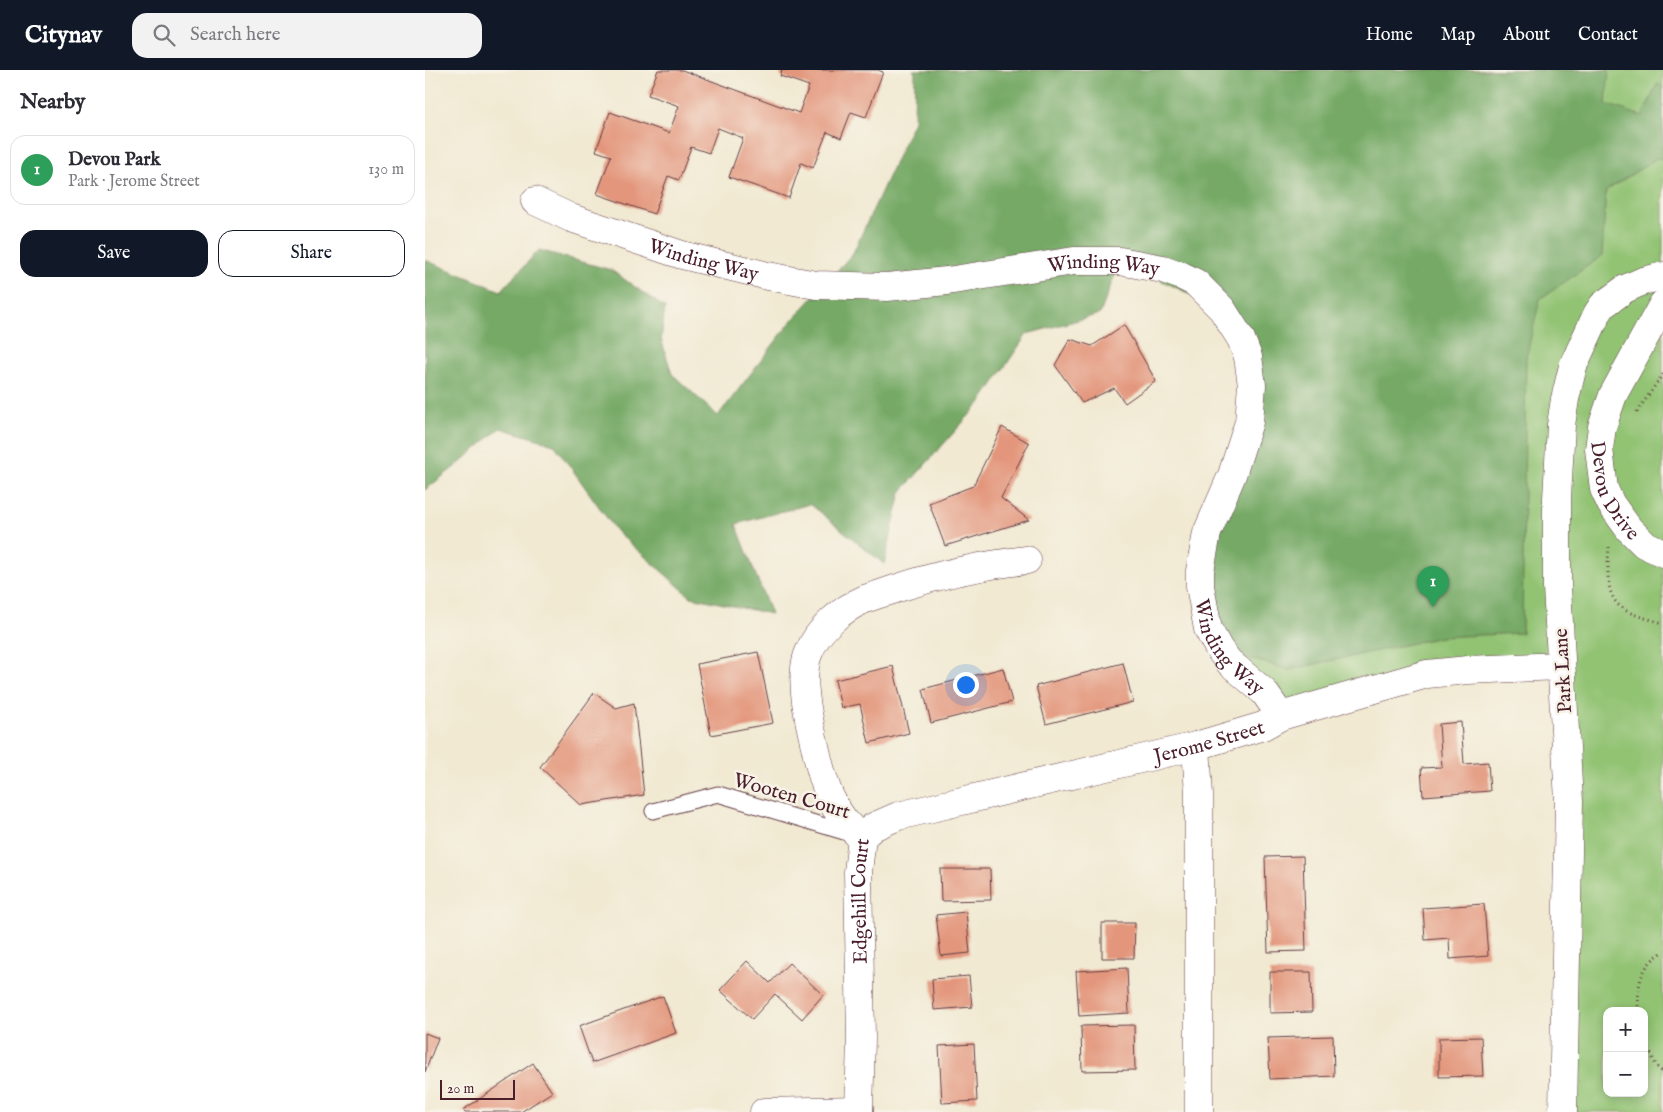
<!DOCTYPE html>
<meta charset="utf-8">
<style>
:root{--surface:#fff;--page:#f2f2f3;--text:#2b2b33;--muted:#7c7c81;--line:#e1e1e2;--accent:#111827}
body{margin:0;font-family:"IM FELL English",serif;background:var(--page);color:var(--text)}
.controls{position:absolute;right:15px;bottom:15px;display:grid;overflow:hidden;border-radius:10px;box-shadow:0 2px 8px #0003}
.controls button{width:45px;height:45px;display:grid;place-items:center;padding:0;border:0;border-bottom:1px solid var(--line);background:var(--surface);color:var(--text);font:25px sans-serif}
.scale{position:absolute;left:15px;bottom:12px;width:75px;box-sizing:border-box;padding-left:5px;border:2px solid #4a1f2b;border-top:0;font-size:14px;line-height:18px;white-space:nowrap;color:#4a1f2b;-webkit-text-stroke:4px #f7f3e8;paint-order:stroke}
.you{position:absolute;left:540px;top:614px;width:18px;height:18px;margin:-12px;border:4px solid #fff;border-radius:50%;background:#1a73e8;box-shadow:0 0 0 8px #1a73e833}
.badge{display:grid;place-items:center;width:32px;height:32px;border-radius:50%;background:var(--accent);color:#fff;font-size:16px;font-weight:700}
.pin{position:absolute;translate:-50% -41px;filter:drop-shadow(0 1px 2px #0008)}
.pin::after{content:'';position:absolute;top:26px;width:18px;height:15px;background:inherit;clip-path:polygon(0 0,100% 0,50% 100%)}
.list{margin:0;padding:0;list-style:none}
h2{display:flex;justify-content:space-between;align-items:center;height:65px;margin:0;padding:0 20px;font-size:21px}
h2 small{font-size:16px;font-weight:400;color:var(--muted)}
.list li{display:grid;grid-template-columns:32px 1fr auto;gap:15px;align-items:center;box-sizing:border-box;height:70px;margin:0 10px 10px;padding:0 10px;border:1px solid var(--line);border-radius:15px}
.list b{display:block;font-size:19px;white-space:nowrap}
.list p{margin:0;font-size:16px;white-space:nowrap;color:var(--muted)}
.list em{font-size:16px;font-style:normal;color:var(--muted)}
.actions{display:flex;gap:10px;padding:15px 20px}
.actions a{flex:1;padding:11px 0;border:1px solid var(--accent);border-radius:15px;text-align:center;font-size:18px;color:var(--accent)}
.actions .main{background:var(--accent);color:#fff}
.icon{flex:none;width:28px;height:28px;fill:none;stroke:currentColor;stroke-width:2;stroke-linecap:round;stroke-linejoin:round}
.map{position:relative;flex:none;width:1238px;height:1042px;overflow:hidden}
header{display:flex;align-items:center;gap:30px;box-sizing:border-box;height:70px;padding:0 25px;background:var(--accent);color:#fff}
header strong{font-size:24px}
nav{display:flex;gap:28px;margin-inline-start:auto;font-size:18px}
.search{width:350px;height:45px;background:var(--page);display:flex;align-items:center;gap:12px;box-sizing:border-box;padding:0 18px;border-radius:15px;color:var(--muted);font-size:19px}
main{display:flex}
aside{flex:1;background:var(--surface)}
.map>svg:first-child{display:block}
.green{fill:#92c373;stroke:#6e714f;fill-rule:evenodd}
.forest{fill:#75a965;stroke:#606448}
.building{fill:#e3967b}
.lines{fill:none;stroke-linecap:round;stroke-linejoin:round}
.service-casing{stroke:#633d44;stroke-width:17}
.minor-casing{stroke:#633d44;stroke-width:29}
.tertiary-casing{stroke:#633d44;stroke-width:29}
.path{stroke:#633d44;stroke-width:3;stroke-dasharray:1 4;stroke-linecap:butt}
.service{stroke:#fff;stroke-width:15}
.minor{stroke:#fff;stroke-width:28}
.tertiary{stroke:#fff;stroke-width:28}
.labels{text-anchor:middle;stroke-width:5;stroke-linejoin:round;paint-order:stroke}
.street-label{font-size:20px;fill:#4a1f2b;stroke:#f7f3e8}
</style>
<header>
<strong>Citynav</strong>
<div class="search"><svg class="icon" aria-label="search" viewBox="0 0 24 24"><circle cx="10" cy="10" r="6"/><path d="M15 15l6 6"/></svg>Search here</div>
<nav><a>Home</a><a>Map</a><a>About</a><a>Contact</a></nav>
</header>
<main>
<aside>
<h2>Nearby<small></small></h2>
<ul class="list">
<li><span class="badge" style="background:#2e9e5b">1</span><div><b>Devou Park</b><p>Park · Jerome Street</p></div><em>130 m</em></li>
</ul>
<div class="actions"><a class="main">Save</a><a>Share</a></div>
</aside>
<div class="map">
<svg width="1238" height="1042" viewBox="0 0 1238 1042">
<rect width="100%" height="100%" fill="#f7f3e8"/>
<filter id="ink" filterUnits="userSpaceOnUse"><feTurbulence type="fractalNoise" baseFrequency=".02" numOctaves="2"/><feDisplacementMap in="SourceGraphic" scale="10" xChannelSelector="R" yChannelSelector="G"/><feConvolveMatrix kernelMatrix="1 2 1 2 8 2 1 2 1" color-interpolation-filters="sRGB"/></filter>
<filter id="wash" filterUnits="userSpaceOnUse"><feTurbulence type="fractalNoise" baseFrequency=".0096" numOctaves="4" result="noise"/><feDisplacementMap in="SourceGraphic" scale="20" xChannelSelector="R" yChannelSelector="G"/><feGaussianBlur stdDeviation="1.12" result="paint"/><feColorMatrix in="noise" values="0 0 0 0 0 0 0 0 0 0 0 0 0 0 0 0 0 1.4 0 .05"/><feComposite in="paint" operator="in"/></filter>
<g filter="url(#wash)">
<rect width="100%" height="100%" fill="#f1e9d2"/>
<!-- green -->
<path class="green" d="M539 0H1238V1042H1138L1136 596 1043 600 856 646 804 592 824 352 816 269ZM1182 941H1219V1023H1182Z"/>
<!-- forest -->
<path class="forest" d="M488 0H1184L1181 34 1217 46 1233 13 1238 18V89L1232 88 1181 121 1177 186 1115 229 1101 288 1097 563 1016 567 863 600 794 579 775 516 824 352 797 239 695 191 675 244 602 264 556 332 476 422 459 494 385 434 311 454 346 544 266 527 192 462 129 374 75 358 36 392 0 420V190L76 221 114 180 186 200 240 238 236 269 247 304 293 346 365 253 428 183 489 51 490 3Z"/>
<g id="blocks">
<!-- building -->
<path class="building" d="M233 0H257L374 43 384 16 355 6 357 0H453L458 2 441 47 426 42 416 68 402 62 388 98 376 93 364 128 304 107 318 68 293 58 284 83 266 77 254 110 243 106 229 144 172 124 186 86 171 81 185 42 244 63 254 36 223 25Z
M699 255 731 311 700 333 689 318 657 333 630 295 645 269 667 276Z
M577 357 604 373 576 428 604 450 520 476 504 433 548 416Z
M333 582 348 653 286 665 272 594Z
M698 593 708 632 621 654 611 616Z
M468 596 484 663 444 673 435 634 416 638 410 610Z
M578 598 587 632 506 653 498 619Z
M169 623 191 638 209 633 219 725 156 735 115 697Z
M1036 652 1039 694 1063 692 1065 721 998 726 996 698 1017 697 1014 654Z
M878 786 881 881 843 882 840 787Z
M515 799H565L566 830 516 831Z
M1059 834 1063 886 1025 889 1024 868 1000 870 998 838Z
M541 842 545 883 516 886 511 845Z
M677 853H710L709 888H677Z
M322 891 345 913 364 893 398 925 377 949 350 924 327 949 295 920Z
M702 898 704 943 654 946 651 901Z
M845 902H886L887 942 845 943Z
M544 906 547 937 509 940 507 909Z
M238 926 251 963 167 993 154 956Z
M709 955 710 1000 657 1001 656 956Z
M0 963 13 968 0 1002Z
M908 966 909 1006 845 1009 843 968Z
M1056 967 1058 1006 1014 1007V968Z
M549 974 552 1031 517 1033 514 976Z
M108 993 127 1022 96 1042H40L38 1040Z"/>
</g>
</g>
<g filter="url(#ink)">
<use href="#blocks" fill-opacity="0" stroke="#633d44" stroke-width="1"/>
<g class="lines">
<!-- service casing -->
<g class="service-casing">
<path id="service" d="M228 741 293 724 426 764"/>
</g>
<!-- minor casing -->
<g class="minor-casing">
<g id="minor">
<path id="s1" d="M110 131 146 148 257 185 343 206 391 215 462 217 522 211 649 191H695L738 199 757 206 771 213 797 239 816 269 823 287 827 315 824 352 807 405 782 463 775 501V516L783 559 794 579 804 592 839 622 856 646"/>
<path d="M771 676 774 725V1042"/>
<path id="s2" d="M437 767 448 757 473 746 771 676 838 656 856 646 1002 604 1043 600 1136 596"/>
<path d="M437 767C407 747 397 709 390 676 384 651 373 606 384 582 393 559 417 539 440 529 451 525 462 522 473 518 515 504 558 495 602 490"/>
<path d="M339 1042 434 1040"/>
<path id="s3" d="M434 1042 436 968 433 802 437 767"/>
</g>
</g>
<!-- tertiary casing -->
<g class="tertiary-casing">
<g id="tertiary">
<path id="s4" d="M1238 234 1188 325 1177 357 1174 379 1179 419 1186 434 1204 459 1219 474 1238 483"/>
<path d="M1138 1042 1144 731 1132 517V428L1136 355 1140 329 1148 296 1172 244 1178 235 1200 219 1218 211 1238 206"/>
</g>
</g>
<!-- path -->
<path class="path" d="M1212 342 1238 304
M1184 477C1183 496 1179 525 1197 538 1208 546 1225 549 1238 553
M1213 941C1213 914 1214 897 1238 882
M1219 970 1232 997 1238 1002"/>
<!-- service -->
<use href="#service" class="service"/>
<!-- minor -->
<use href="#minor" class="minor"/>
<!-- tertiary -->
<use href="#tertiary" class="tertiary"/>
</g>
</g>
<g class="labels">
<!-- street labels -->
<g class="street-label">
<text dy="7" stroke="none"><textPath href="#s1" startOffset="179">Winding Way</textPath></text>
<text dy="7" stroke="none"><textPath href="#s1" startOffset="584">Winding Way</textPath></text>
<text dy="7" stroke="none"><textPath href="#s4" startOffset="205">Devou Drive</textPath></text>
<text dy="7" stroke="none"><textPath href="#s1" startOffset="1079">Winding Way</textPath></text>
<text transform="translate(1137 601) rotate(-93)" y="7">Park Lane</text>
<text dy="7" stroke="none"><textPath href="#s2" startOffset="362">Jerome Street</textPath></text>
<text transform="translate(367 725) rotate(16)" y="7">Wooten Court</text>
<text dy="7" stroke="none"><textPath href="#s3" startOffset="211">Edgehill Court</textPath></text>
</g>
</g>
</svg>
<div class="controls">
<button>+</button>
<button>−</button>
</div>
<div class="scale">20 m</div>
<div class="you"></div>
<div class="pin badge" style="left:1008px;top:537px;background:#2e9e5b">1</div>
</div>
</main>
